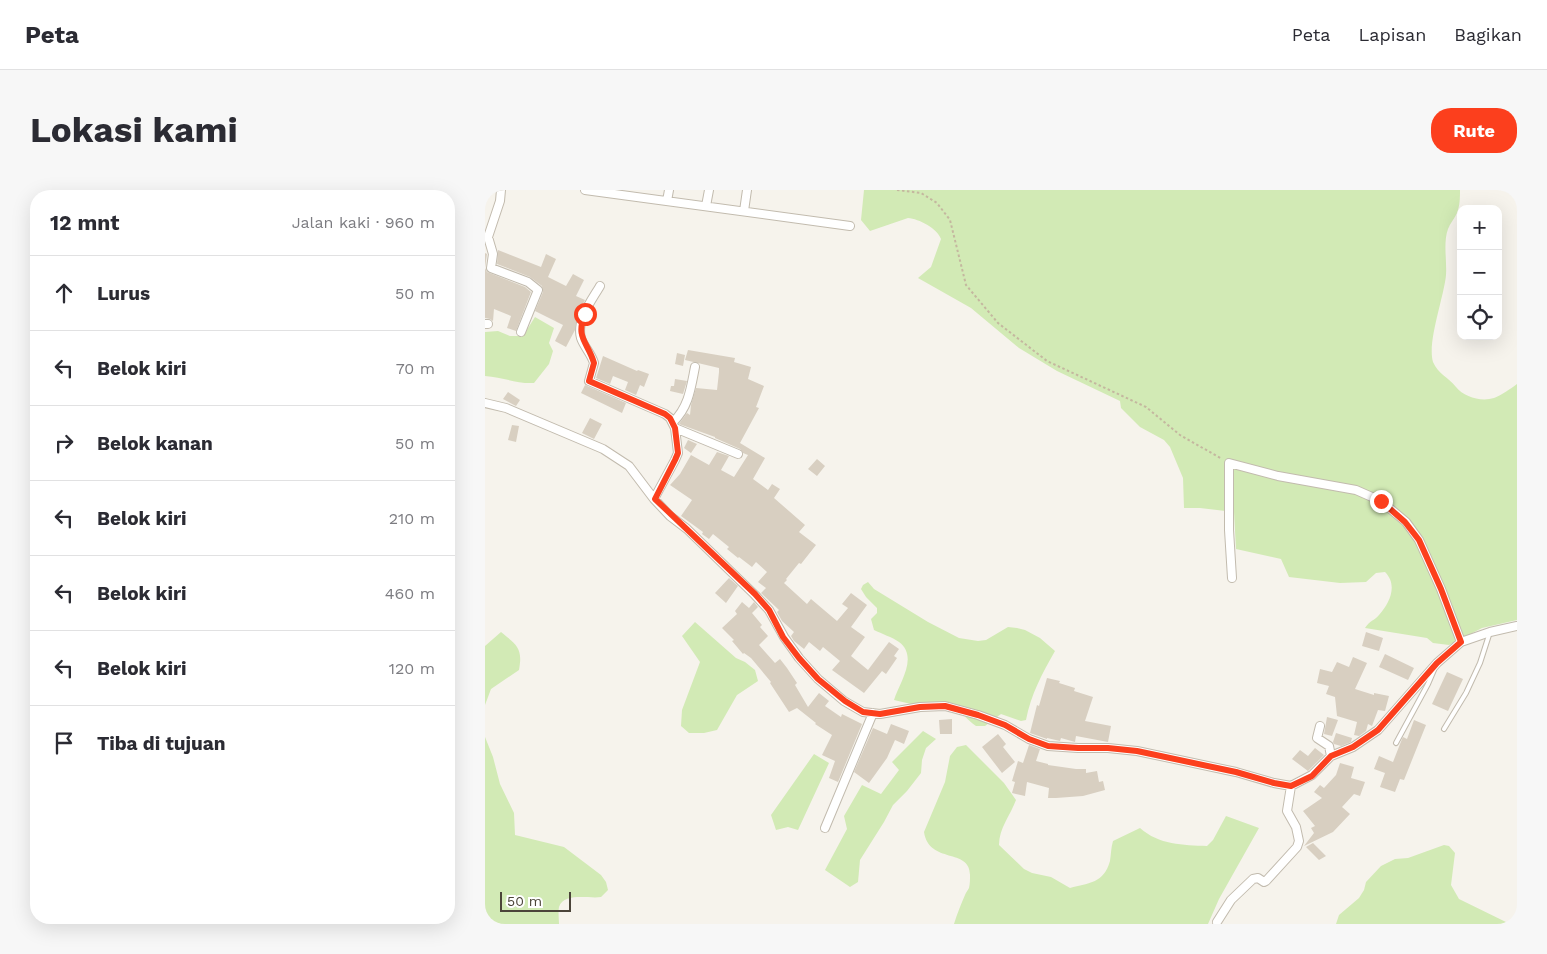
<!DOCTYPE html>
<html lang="id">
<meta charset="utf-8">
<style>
:root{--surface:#fff;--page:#f7f7f7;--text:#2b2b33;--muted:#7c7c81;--line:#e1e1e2;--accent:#fc3f1d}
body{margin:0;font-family:"Work Sans",sans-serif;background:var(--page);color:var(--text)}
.controls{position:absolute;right:15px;top:15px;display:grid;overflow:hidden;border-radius:10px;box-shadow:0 5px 20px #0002}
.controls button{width:45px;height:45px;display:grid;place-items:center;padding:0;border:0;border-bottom:1px solid var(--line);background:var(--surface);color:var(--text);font:25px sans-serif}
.scale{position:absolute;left:15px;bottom:12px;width:71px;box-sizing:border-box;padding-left:5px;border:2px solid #4b4439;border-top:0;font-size:14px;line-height:18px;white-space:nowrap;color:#4b4439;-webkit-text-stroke:4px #fff;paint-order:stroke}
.stop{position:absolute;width:15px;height:15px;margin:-11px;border:4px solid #fc3f1d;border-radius:50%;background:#fff}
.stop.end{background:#fc3f1d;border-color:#fff;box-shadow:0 1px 5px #0008}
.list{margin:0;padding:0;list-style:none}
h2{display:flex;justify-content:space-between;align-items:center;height:65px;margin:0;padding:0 20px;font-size:21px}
h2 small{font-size:16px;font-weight:400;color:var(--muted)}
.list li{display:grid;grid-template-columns:32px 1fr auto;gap:15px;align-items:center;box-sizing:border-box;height:75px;padding:0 20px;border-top:1px solid var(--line)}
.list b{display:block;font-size:19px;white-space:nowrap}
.list em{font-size:16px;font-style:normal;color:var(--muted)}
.icon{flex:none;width:28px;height:28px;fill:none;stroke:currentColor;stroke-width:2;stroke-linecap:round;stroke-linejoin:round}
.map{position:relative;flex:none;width:1032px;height:734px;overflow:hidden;border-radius:20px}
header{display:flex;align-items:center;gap:30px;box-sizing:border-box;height:70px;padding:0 25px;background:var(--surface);border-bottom:1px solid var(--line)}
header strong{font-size:24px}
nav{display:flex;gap:28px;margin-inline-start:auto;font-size:18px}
.intro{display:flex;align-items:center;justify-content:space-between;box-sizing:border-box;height:120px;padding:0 30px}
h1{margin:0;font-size:35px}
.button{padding:12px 22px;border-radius:20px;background:var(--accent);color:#fff;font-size:18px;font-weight:700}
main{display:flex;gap:30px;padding:0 30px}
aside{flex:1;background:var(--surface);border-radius:20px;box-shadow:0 5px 20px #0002}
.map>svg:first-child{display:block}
.green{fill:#d2eab5}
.building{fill:#d8cfc1}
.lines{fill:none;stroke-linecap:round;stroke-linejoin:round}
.service-casing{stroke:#c2bbae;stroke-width:6}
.minor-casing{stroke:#c2bbae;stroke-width:10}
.path{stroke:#c4b79f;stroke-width:2;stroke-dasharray:2.5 2.5;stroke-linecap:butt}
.service{stroke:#fff;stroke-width:4}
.minor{stroke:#fff;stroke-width:8}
.route{stroke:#fc3f1d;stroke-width:6}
</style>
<header>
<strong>Peta</strong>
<nav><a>Peta</a><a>Lapisan</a><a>Bagikan</a></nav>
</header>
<div class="intro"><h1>Lokasi kami</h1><a class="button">Rute</a></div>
<main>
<aside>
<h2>12 mnt<small>Jalan kaki · 960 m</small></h2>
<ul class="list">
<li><svg class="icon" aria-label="ahead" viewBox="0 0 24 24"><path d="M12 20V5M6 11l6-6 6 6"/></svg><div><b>Lurus</b></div><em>50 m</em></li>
<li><svg class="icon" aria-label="left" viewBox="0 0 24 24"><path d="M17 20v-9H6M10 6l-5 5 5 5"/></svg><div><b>Belok kiri</b></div><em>70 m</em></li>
<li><svg class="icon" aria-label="right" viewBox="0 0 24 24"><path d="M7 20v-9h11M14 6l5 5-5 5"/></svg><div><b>Belok kanan</b></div><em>50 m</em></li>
<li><svg class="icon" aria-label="left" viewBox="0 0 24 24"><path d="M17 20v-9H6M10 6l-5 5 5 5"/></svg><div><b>Belok kiri</b></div><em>210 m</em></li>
<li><svg class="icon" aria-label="left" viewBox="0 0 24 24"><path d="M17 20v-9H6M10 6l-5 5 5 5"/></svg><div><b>Belok kiri</b></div><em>460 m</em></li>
<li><svg class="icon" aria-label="left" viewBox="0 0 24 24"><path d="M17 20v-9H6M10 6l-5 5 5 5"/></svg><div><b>Belok kiri</b></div><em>120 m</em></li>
<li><svg class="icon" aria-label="arrive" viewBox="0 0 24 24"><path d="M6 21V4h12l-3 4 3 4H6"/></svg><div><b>Tiba di tujuan</b></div></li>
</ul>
</aside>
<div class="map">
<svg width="1032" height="734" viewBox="0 0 1032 734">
<rect width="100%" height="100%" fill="#f6f3ec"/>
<!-- green -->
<path class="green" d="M379 0H975C975 8 975 15 972 23 970 28 965 33 963 39 958 53 962 70 961 85 959 107 942 152 948 172 953 184 963 187 971 197 979 207 996 212 1009 208 1017 205 1025 199 1032 194V430L997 438 964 455 948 453 942 448 880 438C885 430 889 431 894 425 905 413 913 395 900 382L891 383 881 392 855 393 804 387 796 369 751 359 749 322 715 318H699L698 288 685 257 679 250 655 237 636 218 635 211 572 181 534 158 486 118 433 88 446 77 456 49C452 38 434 29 423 28L385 41 376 30Z
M50 127 69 138 64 153 68 161 64 174 49 193C32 194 17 187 0 186V142L13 141 25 146H38Z
M383 392 389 399 443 432 474 448 493 451 501 450 523 437 532 438 540 440 555 448 570 461C557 484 546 504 541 530L536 531 516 524 500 536H491C483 531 473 518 467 515L426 514 409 510C414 493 434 467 414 452 407 447 397 444 389 440L386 429 392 423V418L381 407 376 399 378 395Z
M210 432 251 468 260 472 270 480 273 491 252 505 232 540 219 543H204L196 536 197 520 215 472 197 446Z
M16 442C32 455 38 458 34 480L6 499 0 515V456Z
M438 541 451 549 441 558 437 570 436 583 422 601 408 615 399 632 375 670 373 692 365 697 340 680 362 639 359 626 377 595 396 604 414 580 407 572Z
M0 547 8 567 15 594 29 623 30 645 79 657 116 685 121 692 123 700 116 707C104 709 79 702 74 717 73 722 74 729 74 734H0Z
M481 555 519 593 531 610C525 626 514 638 514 655L539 679 547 683 566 687 585 698C604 693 619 693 625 671 626 664 626 658 628 651L655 638C674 655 698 655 722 656L728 650 741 626 774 638 734 709 723 734H469C472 724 476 714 480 705 481 702 483 700 484 698 485 694 485 689 485 686 486 657 444 675 439 642L460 592 465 566 472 557Z
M329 564 344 573 313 640 303 637 291 640 286 625Z
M959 655 964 656 970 663 966 695 974 709 1025 734H851L854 725 874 708 879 700 881 692 896 676 910 669 923 668Z"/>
<!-- building -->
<path class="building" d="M13 60 56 77 61 64 71 69 63 87 81 96 88 84 99 90 91 106 100 110 92 126 90 140 81 157 70 151 78 135 50 121 58 102 57 96 45 87 12 74Z
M0 63 2 64 0 78 2 82 40 97 46 102 31 141 22 138 26 126 9 119 8 131 5 129 0 128Z
M203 160 250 168 249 172 266 177 263 189 279 196 271 217 274 218 255 253 280 268 268 289 283 300 287 294 295 299 289 308 320 335 314 342 331 355 316 374 314 373 301 389 302 390 299 393 322 414 326 409 352 431 363 418 357 414 366 403 382 415 366 437 380 447 366 466 383 480 404 452 414 459 409 466 412 468 401 484 397 481 379 503 347 480 355 471 338 457 335 461 324 452 319 459 309 451 306 446 309 442 297 431 292 422 294 420 276 403 281 398 273 392 282 382 271 372 267 377 254 367 253 368 242 359 244 357 228 344 224 349 217 344 218 342 196 326 207 310 185 295 195 284 206 265 224 275 232 262 244 266 236 280 249 287 263 265 258 263 255 259 230 248V247L194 234 202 223 205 225 206 215 211 198 232 200 234 182V178L200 170Z
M192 163 200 165 198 176 190 174Z
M118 166 152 181 153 180 164 184 159 197 155 195 151 205 140 200 143 192 128 186 125 194 111 188Z
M190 189 202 191 198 204 185 201 186 196H189Z
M100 195 141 213 137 223 96 203Z
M23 202 35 210 31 216 18 209Z
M105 228 117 234 109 249 97 243Z
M27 235 34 236 31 252 23 250Z
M203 250 212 254 206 263 199 258Z
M332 269 340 276 332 286 323 279Z
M244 388 253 396 241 413 230 403Z
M257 412 264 418 269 412 273 417 267 423 277 435 275 437 283 446 274 455 290 473 295 469 302 478 312 493 310 495 323 517 334 503 344 511 340 516 356 527 357 524 377 534 353 592 344 588 350 571 337 565 347 545 330 534 331 533 312 518 304 522 285 493 286 492 266 468 259 463 258 464 247 451 249 450 237 438 252 424 250 421Z
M881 442 898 448 894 461 877 456Z
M900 464 929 478 923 490 894 477Z
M868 467 882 473 870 499 889 505V503L904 506 900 521 893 520 887 536 883 534 881 541 874 546 869 545 872 532 852 526 850 507 841 504 844 496 832 493 835 479 847 482 852 472 864 477Z
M962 482 978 489 963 521 947 514Z
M562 488 575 491 574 493 590 498 589 501 608 507 600 531 626 536 623 552 591 546 590 552 576 548 575 551 562 548V549L545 543 552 515 554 516Z
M842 527 853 530 847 546 839 544Z
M467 529V544H455L454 530Z
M929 530 941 535 919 590 915 589 910 602 895 597 900 583 889 579 894 566 908 572 917 549 918 547 922 549Z
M406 534 424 541 419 554 410 550 402 568 384 593 369 582 388 538 402 544Z
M851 543 867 548 866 552 856 556 849 554 848 552Z
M513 544 521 554 518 557 530 572 517 583 497 557Z
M544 555 555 559 551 571 563 574V575L591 579H601V583L612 581 614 592 618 591 620 600 598 606 571 608H563L564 598 542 592 540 606 527 603 530 592 527 591 533 571 538 573Z
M830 558 839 565 823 581 807 569 815 560 823 566Z
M855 573 869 577 866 588 880 592 875 606 869 604 857 617 865 624 848 642 819 656 829 643 826 638 830 636 818 621 837 608 829 602 835 595 839 598 851 585Z
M828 653 841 666 834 670 821 657Z"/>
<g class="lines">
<!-- service casing -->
<g class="service-casing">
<path id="service" d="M959 539 981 503 995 473 1005 442
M911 553 943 494 949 480"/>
</g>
<!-- minor casing -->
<g class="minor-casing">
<path id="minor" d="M16 0 15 11 3 47 8 64 6 78 43 92 53 100 36 142
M100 0 365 36
M182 11 184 0
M221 16 224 0
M259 21 262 0
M115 96C107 110 91 130 96 148 99 157 106 163 109 173L104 191 180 224 185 228 190 238 193 263 190 270 169 309
M0 134H3
M0 213 21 218 118 259 144 276 169 309 185 326 202 339 270 405 284 420 299 447 314 468 333 489 359 511 378 522 395 524 435 517 460 516 493 525 520 535 544 549 563 556 593 558H623L652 561 751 582 789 593 806 596 827 585 846 566 868 557 893 540 952 473 976 452 1005 442 1032 436
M188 232C204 217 206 197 210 177
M190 238 253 264
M747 388 744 340V273L793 286 871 300 896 311 921 332 934 350 956 399 976 452
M835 536 832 548 844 556 846 566
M340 638 388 523
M732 732 746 710 768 689 773 688 779 692 781 691 812 657 814 651 811 637 802 621 806 596"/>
</g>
<!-- path -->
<path class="path" d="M412 0 436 3 452 13 465 30 481 95 513 133 562 171 661 217 695 245 737 269"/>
<!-- service -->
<use href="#service" class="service"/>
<!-- minor -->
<use href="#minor" class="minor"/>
</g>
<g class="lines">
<!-- route -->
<path class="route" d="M100 124C90 148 103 152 109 173L104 191 180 224 185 228 190 238 193 263 190 270 170 309 270 404 284 420 298 447 314 468 333 489 360 511 378 522 395 524 435 517 460 516 493 525 520 535 544 549 563 556 593 558H623L652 561 751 582 789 593 806 596 827 586 846 566 868 557 893 540 952 473 976 452 956 399 934 350 920 332 896 311"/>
</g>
</svg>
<div class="controls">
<button>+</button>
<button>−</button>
<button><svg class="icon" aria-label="locate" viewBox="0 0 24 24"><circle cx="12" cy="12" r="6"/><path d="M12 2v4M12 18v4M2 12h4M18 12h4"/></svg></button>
</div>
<div class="scale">50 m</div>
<div class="stop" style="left:100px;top:124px"></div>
<div class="stop end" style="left:896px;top:311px"></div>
</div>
</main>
